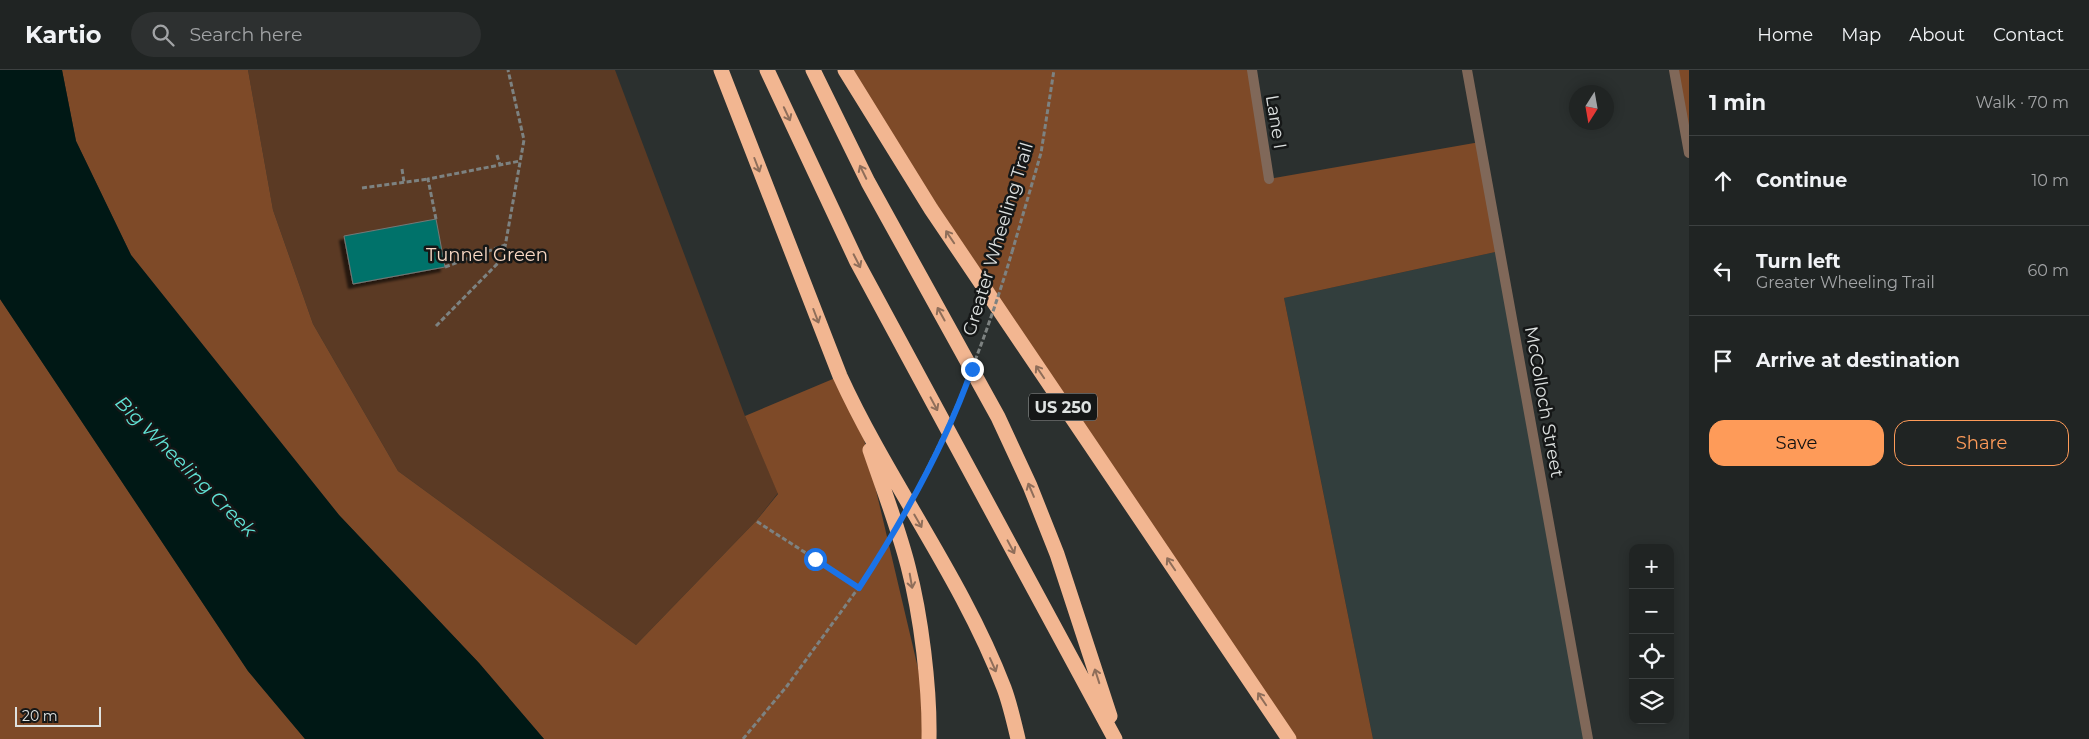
<!DOCTYPE html>
<meta charset="utf-8">
<style>
:root{--surface:#202423;--page:#2d3030;--text:#f1f3f6;--muted:#a2a4a6;--line:#3d4141;--accent:#fe9b59}
body{margin:0;font-family:Montserrat,sans-serif;background:var(--page);color:var(--text)}
.controls{position:absolute;right:15px;bottom:15px;display:grid;overflow:hidden;border-radius:10px;box-shadow:0 2px 12px #0003}
.controls button{width:45px;height:45px;display:grid;place-items:center;padding:0;border:0;border-bottom:1px solid var(--line);background:var(--surface);color:var(--text);font:25px sans-serif}
.compass{position:absolute;left:1569px;top:15px;width:45px;height:45px;border-radius:50%;background:var(--surface);box-shadow:0 2px 12px #0003;rotate:191deg}
.scale{position:absolute;left:15px;bottom:12px;width:86px;box-sizing:border-box;padding-left:5px;border:2px solid #dee2e1;border-top:0;font-size:14px;line-height:18px;white-space:nowrap;color:#dee2e1;-webkit-text-stroke:4px #151717;paint-order:stroke}
.stop{position:absolute;width:15px;height:15px;margin:-11px;border:4px solid #1a73e8;border-radius:50%;background:#fff}
.stop.end{background:#1a73e8;border-color:#fff;box-shadow:0 1px 5px #0008}
.list{margin:0;padding:0;list-style:none}
h2{display:flex;justify-content:space-between;align-items:center;height:65px;margin:0;padding:0 20px;font-size:21px}
h2 small{font-size:16px;font-weight:400;color:var(--muted)}
.list li{display:grid;grid-template-columns:32px 1fr auto;gap:15px;align-items:center;box-sizing:border-box;height:90px;padding:0 20px;border-top:1px solid var(--line)}
.list b{display:block;font-size:19px;white-space:nowrap}
.list p{margin:0;font-size:16px;white-space:nowrap;color:var(--muted)}
.list em{font-size:16px;font-style:normal;color:var(--muted)}
.actions{display:flex;gap:10px;padding:15px 20px}
.actions a{flex:1;padding:11px 0;border:1px solid var(--accent);border-radius:15px;text-align:center;font-size:18px;color:var(--accent)}
.actions .main{background:var(--accent);color:#111}
.icon{flex:none;width:28px;height:28px;fill:none;stroke:currentColor;stroke-width:2;stroke-linecap:round;stroke-linejoin:round}
.map{position:relative;flex:none;width:1689px;height:669px;overflow:hidden}
header{display:flex;align-items:center;gap:30px;box-sizing:border-box;height:70px;padding:0 25px;background:var(--surface);border-bottom:1px solid var(--line)}
header strong{font-size:24px}
nav{display:flex;gap:28px;margin-inline-start:auto;font-size:18px}
.search{width:350px;height:45px;background:var(--page);display:flex;align-items:center;gap:12px;box-sizing:border-box;padding:0 18px;border-radius:28px;color:var(--muted);font-size:19px}
main{display:flex}
aside{flex:1;background:var(--surface)}
.map>svg:first-child{display:block}
.built{fill:#323e3d}
.green{fill:#5b3a24}
.forest{fill:#7e4a28}
.water{fill:#001815}
.building{fill:#05726a;stroke:#737877;filter:url(#shadow)}
.lines{fill:none;stroke-linecap:round;stroke-linejoin:round}
.path{stroke:#7d8281;stroke-width:3;stroke-dasharray:5 2.5;stroke-linecap:butt}
.service{stroke:#806859;stroke-width:10}
.tertiary{stroke:#806859;stroke-width:10}
.motorway{stroke:#f2b691;stroke-width:15}
.path-bridge{stroke:#7d8281;stroke-width:3;stroke-dasharray:5 2.5;stroke-linecap:butt}
.oneway{stroke:#8f6e5a}
.route{stroke:#1a73e8;stroke-width:6}
.labels{text-anchor:middle;stroke-width:5;stroke-linejoin:round;paint-order:stroke}
.shield{fill:#151717;stroke:#a2a5a4;stroke-width:1}
.shield-label{font-size:16px;font-weight:bold;fill:#dee2e1}
.street-label{font-size:18px;fill:#dee2e1;stroke:#151717}
.park-label{font-size:18px;fill:#f9d8c4;stroke:#151717}
.water-label{font-size:19px;font-style:italic;fill:#61e3d6;stroke:#151717}
</style>
<header>
<strong>Kartio</strong>
<div class="search"><svg class="icon" aria-label="search" viewBox="0 0 24 24"><circle cx="10" cy="10" r="6"/><path d="M15 15l6 6"/></svg>Search here</div>
<nav><a>Home</a><a>Map</a><a>About</a><a>Contact</a></nav>
</header>
<main>
<div class="map">
<svg width="1689" height="669" viewBox="0 0 1689 669">
<defs>
<filter id="shadow"><feDropShadow dx="-4.5" dy="4.5" stdDeviation="1" flood-color="#0009"/></filter>
</defs>
<rect width="100%" height="100%" fill="#2b302f"/>
<!-- built -->
<path class="built" d="M1500 181 1588 669H1373L1284 228Z"/>
<!-- green -->
<path class="green" d="M248 0H615L745 346 778 423 756 451 636 575 398 401 313 254 273 140Z"/>
<!-- forest -->
<path class="forest" d="M62 0H248L273 140 313 254 398 401 636 575 756 451 778 424 745 346 840 306 859 348 930 649 929 669H544L479 593 339 445 131 185 76 71Z
M845 0H1252L1269 109 1480 72 1500 181 1284 228 1373 669H1289Z
M1674 0H1689V83Z
M0 229 248 601 305 669H0Z"/>
<!-- water -->
<path class="water" d="M0 0H62L76 71 131 185 339 445 479 593 544 669H305L248 601 0 229Z"/>
<!-- building -->
<path class="building" d="M436 149 445 197 353 214 344 166Z"/>
<g class="lines">
<!-- path -->
<path class="path" d="M497 85 500 95
M402 99 404 112
M362 118 428 109
M436 149 428 109 520 91
M1012 182 1041 83 1054 0
M445 197 505 175
M436 256 503 188 524 70 508 0
M743 669 787 616 859 517 756 451"/>
<!-- service -->
<path class="service" d="M1252 0 1269 109
M1674 0 1689 83"/>
<!-- tertiary -->
<path class="tertiary" d="M1467 0 1588 669"/>
<!-- motorway -->
<path class="motorway" d="M721 0 840 306C889 413 962 508 1004 618 1010 634 1014 652 1018 669
M767 0 857 192 1115 669
M813 0 868 112 998 347 1030 416 1057 484 1110 646
M845 0 931 139 1289 669
M870 380C883 418 898 457 908 496 921 545 930 618 929 669"/>
<!-- path-bridge -->
<path class="path-bridge" d="M859 517C927 415 977 300 1012 182"/>
</g>
<!-- one-way arrows -->
<defs><path id="oneway-shaft" d="M-6 0H5M1.5-3L5.5 0L1.5 3" fill="none" stroke-width="1.6" stroke-linecap="round" stroke-linejoin="round" transform="scale(1.25)"/></defs>
<g class="oneway">
<use href="#oneway-shaft" transform="translate(787 44) rotate(65)"/>
<use href="#oneway-shaft" transform="translate(757 95) rotate(69)"/>
<use href="#oneway-shaft" transform="translate(863 102) rotate(-116)"/>
<use href="#oneway-shaft" transform="translate(950 167) rotate(-124)"/>
<use href="#oneway-shaft" transform="translate(857 191) rotate(63)"/>
<use href="#oneway-shaft" transform="translate(941 244) rotate(-119)"/>
<use href="#oneway-shaft" transform="translate(816 246) rotate(69)"/>
<use href="#oneway-shaft" transform="translate(1040 302) rotate(-124)"/>
<use href="#oneway-shaft" transform="translate(934 334) rotate(62)"/>
<use href="#oneway-shaft" transform="translate(1031 420) rotate(-113)"/>
<use href="#oneway-shaft" transform="translate(918 451) rotate(60)"/>
<use href="#oneway-shaft" transform="translate(1011 477) rotate(62)"/>
<use href="#oneway-shaft" transform="translate(1171 494) rotate(-124)"/>
<use href="#oneway-shaft" transform="translate(911 511) rotate(80)"/>
<use href="#oneway-shaft" transform="translate(993 595) rotate(66)"/>
<use href="#oneway-shaft" transform="translate(1097 606) rotate(-108)"/>
<use href="#oneway-shaft" transform="translate(1262 629) rotate(-124)"/>
</g>
<g class="lines">
<!-- route -->
<path class="route" d="M815 489 859 518C902 452 946 373 972 299"/>
</g>
<g class="labels">
<!-- shield labels -->
<rect class="shield" x="1029" y="323.5" width="68" height="27" rx="4"/>
<g class="shield-label">
<text x="1063" y="343">US 250</text>
</g>
<!-- street labels -->
<g class="street-label">
<text transform="translate(1276 52) rotate(81)" y="6">Lane I</text>
<text transform="translate(998 169) rotate(-73)" y="6">Greater Wheeling Trail</text>
<text transform="translate(1544 332) rotate(80)" y="6">McColloch Street</text>
</g>
<!-- park labels -->
<g class="park-label">
<text x="487" y="191">Tunnel Green</text>
</g>
<!-- water labels -->
<g class="water-label">
<text transform="translate(186 396) rotate(45)" y="7">Big Wheeling Creek</text>
</g>
</g>
</svg>
<div class="controls">
<button>+</button>
<button>−</button>
<button><svg class="icon" aria-label="locate" viewBox="0 0 24 24"><circle cx="12" cy="12" r="6"/><path d="M12 2v4M12 18v4M2 12h4M18 12h4"/></svg></button>
<button><svg class="icon" aria-label="layers" viewBox="0 0 24 24"><path d="M12 4l9 5-9 5-9-5zM3 14l9 5 9-5"/></svg></button>
</div>
<svg class="compass" viewBox="-18 -18 36 36"><path d="M0-13l5 13h-10z" fill="#e53935"/><path d="M0 13l5-13h-10z" fill="#a2a4a6"/></svg>
<div class="scale">20 m</div>
<div class="stop" style="left:815px;top:489px"></div>
<div class="stop end" style="left:972px;top:299px"></div>
</div>
<aside>
<h2>1 min<small>Walk · 70 m</small></h2>
<ul class="list">
<li><svg class="icon" aria-label="ahead" viewBox="0 0 24 24"><path d="M12 20V5M6 11l6-6 6 6"/></svg><div><b>Continue</b></div><em>10 m</em></li>
<li><svg class="icon" aria-label="left" viewBox="0 0 24 24"><path d="M17 20v-9H6M10 6l-5 5 5 5"/></svg><div><b>Turn left</b><p>Greater Wheeling Trail</p></div><em>60 m</em></li>
<li><svg class="icon" aria-label="arrive" viewBox="0 0 24 24"><path d="M6 21V4h12l-3 4 3 4H6"/></svg><div><b>Arrive at destination</b></div></li>
</ul>
<div class="actions"><a class="main">Save</a><a>Share</a></div>
</aside>
</main>
